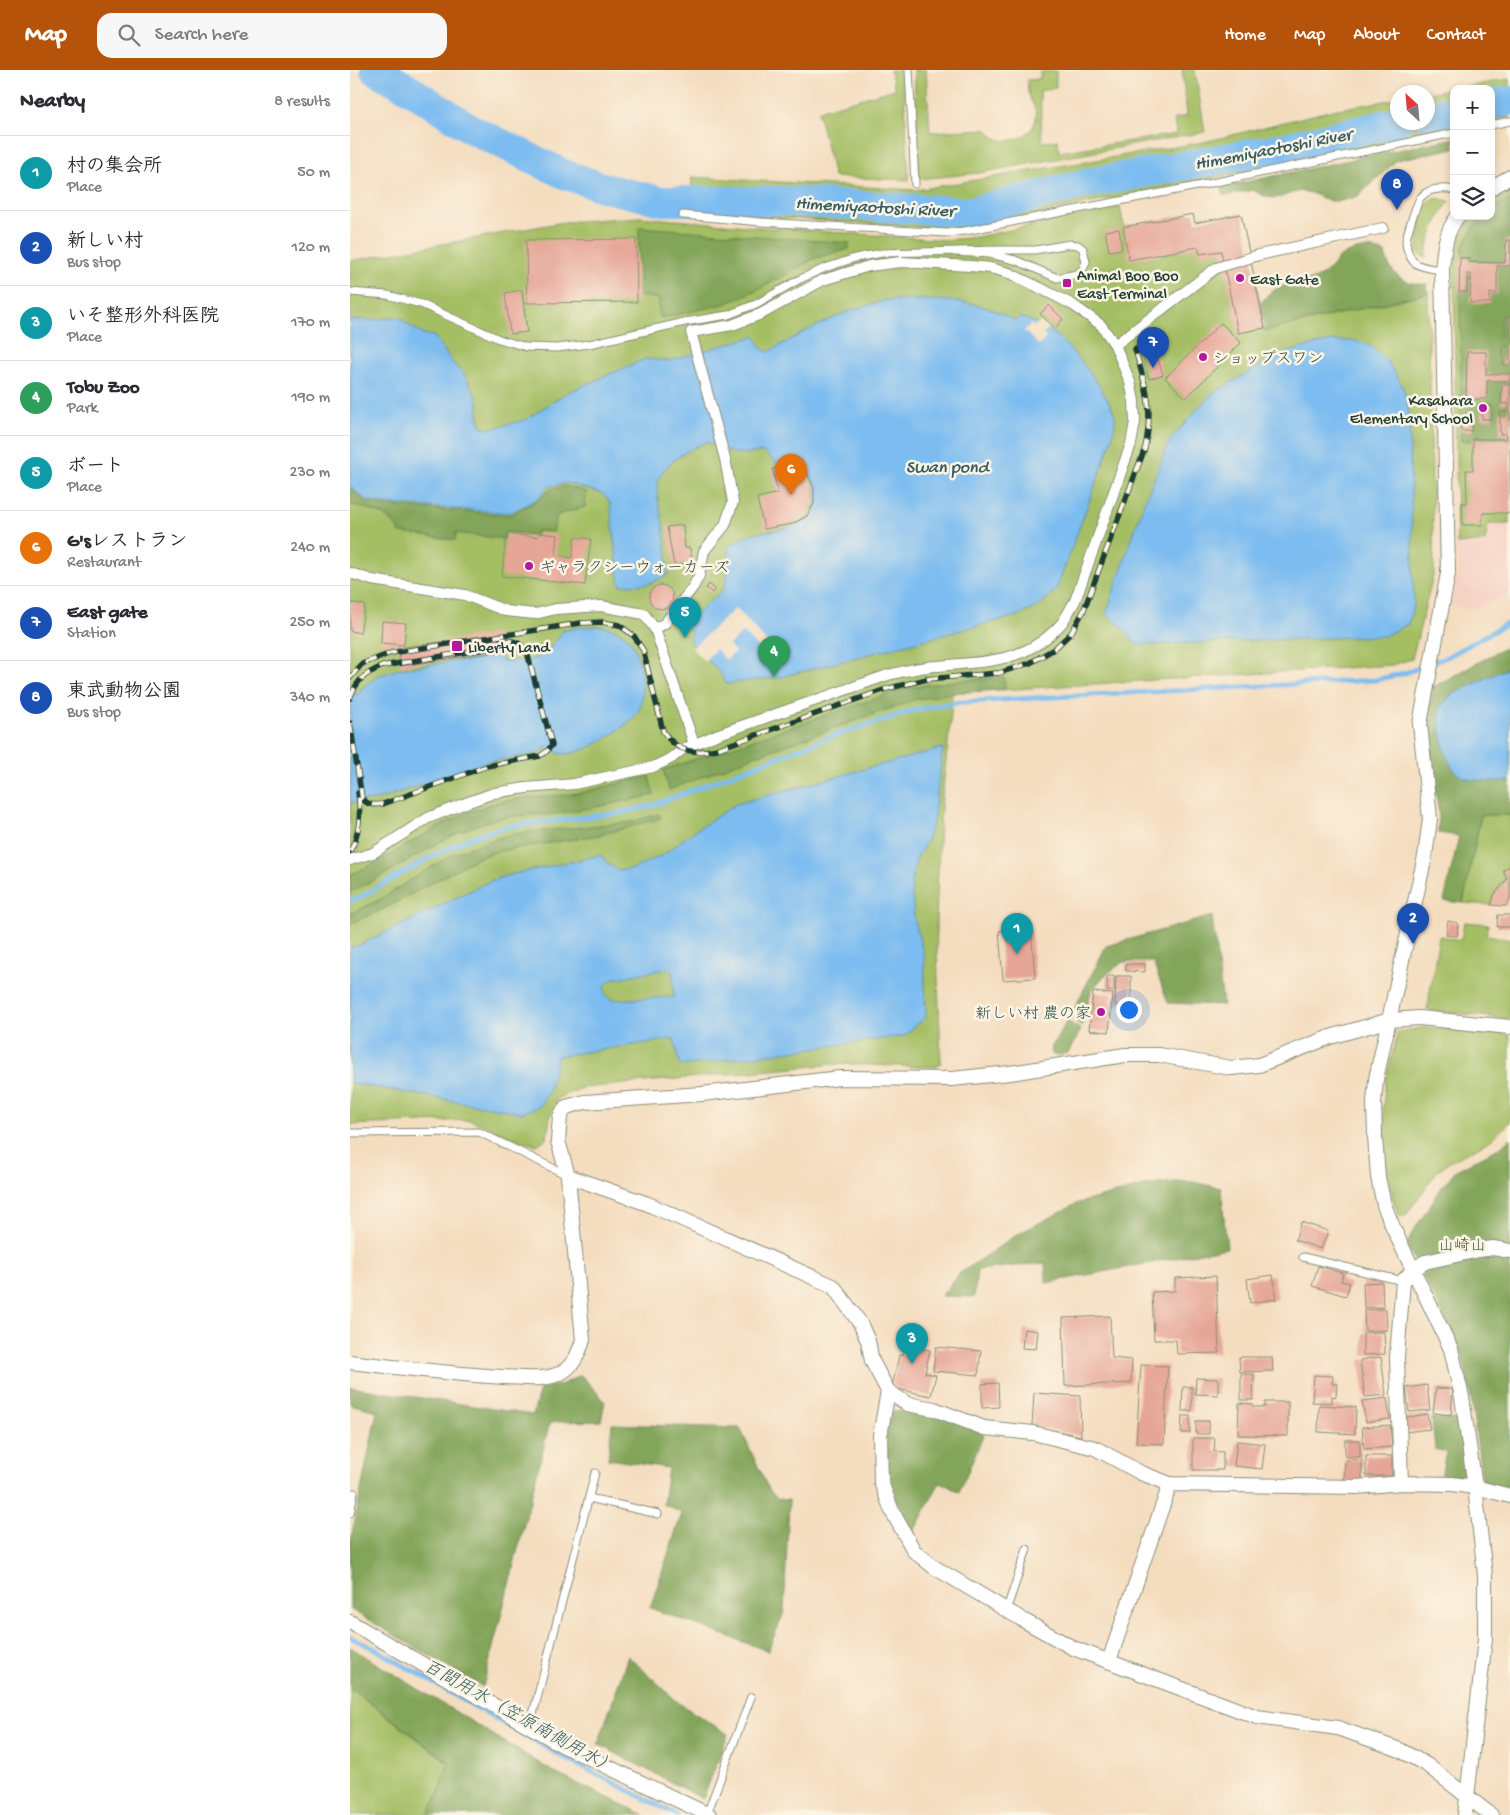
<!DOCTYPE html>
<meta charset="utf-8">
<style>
:root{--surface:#fff;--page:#f7f7f7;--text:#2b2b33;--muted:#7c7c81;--line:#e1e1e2;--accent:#b45309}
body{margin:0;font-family:"Gochi Hand","Klee One",sans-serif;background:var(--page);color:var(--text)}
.controls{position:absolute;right:15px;top:15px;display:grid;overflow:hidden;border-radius:10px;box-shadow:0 2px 8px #0003}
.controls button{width:45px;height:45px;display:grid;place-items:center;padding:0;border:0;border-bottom:1px solid var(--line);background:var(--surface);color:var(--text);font:25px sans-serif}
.compass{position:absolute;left:1040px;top:15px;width:45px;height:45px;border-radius:50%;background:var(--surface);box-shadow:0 2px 8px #0003;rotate:334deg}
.you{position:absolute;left:778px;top:939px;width:18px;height:18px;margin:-12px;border:4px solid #fff;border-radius:50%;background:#1a73e8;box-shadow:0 0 0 8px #1a73e833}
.badge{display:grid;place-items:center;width:32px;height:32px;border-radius:50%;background:var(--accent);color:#fff;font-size:16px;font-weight:700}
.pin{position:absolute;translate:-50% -41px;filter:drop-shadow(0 1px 2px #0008)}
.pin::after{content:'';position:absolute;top:26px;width:18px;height:15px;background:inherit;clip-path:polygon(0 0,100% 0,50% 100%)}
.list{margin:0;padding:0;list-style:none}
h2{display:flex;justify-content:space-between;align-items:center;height:65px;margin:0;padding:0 20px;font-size:21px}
h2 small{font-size:16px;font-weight:400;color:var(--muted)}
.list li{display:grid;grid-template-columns:32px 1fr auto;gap:15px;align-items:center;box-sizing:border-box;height:75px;padding:0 20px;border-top:1px solid var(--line)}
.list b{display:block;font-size:19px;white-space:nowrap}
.list p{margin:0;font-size:16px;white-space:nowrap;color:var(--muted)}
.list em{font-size:16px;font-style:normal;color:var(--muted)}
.icon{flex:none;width:28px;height:28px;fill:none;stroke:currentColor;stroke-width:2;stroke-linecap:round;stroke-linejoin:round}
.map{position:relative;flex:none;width:1160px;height:1745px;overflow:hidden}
header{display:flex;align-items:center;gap:30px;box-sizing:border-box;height:70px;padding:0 25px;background:var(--accent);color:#fff}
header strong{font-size:24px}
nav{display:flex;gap:28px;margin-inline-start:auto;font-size:18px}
.search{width:350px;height:45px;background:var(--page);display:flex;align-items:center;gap:12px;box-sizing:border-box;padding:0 18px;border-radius:15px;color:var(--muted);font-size:19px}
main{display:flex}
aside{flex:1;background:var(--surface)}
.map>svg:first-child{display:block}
.built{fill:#f6d2c4}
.green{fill:#a4be64;stroke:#627e4c}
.forest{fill:#83a55a;stroke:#517147}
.water{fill:#7cbcf0;stroke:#4e7c92;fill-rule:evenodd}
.pier{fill:#f4ddbf}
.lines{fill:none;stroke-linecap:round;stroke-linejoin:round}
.stream{stroke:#7cbcf0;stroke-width:5}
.river{stroke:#7cbcf0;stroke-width:30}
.building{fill:#e6a697}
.service-casing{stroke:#8a8d7a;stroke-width:9}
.pedestrian-casing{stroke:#8a8d7a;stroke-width:12}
.minor-casing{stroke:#8a8d7a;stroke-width:16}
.service{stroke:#fff;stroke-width:7}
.pedestrian{stroke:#fff;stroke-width:10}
.minor{stroke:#fff;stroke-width:14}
.rail-casing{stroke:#1f3d34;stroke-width:5.5}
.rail{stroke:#fcf5e5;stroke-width:4;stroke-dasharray:11;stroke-linecap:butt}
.poi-dot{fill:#b5179e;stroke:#fcf5e5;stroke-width:2}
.labels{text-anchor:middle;stroke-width:5;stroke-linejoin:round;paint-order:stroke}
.poi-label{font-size:16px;fill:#1f3d34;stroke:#fcf5e5;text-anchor:start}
.park-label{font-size:16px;fill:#405d40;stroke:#fcf5e5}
.water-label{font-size:18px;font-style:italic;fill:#365d63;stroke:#fcf5e5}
</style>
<header>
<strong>Map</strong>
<div class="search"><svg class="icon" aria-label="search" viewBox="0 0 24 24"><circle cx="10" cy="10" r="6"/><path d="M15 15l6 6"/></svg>Search here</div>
<nav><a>Home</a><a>Map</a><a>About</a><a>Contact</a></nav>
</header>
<main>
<aside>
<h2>Nearby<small>8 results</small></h2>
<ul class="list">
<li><span class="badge" style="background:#0f9aa8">1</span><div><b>村の集会所</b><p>Place</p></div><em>50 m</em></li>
<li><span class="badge" style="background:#1a4fb4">2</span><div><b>新しい村</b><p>Bus stop</p></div><em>120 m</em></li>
<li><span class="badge" style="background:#0f9aa8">3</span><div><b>いそ整形外科医院</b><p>Place</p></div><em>170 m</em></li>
<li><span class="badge" style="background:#2e9e5b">4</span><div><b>Tobu Zoo</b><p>Park</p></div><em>190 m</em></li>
<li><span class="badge" style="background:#0f9aa8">5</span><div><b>ボート</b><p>Place</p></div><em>230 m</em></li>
<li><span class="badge" style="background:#e8710a">6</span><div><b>G'sレストラン</b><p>Restaurant</p></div><em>240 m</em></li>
<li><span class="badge" style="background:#1a4fb4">7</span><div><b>East gate</b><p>Station</p></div><em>250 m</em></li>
<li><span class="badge" style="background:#1a4fb4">8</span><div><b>東武動物公園</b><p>Bus stop</p></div><em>340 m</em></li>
</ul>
</aside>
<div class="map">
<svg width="1160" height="1745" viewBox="0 0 1160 1745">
<rect width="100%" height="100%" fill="#fcf5e5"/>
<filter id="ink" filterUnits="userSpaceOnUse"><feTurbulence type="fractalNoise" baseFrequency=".02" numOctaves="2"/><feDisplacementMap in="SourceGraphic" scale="10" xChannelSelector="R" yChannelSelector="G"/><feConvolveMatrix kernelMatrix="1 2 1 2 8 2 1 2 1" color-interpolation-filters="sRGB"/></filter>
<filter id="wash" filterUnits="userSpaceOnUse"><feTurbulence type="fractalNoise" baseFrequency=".0096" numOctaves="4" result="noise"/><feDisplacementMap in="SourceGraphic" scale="20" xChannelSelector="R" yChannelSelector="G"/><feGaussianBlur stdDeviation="1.12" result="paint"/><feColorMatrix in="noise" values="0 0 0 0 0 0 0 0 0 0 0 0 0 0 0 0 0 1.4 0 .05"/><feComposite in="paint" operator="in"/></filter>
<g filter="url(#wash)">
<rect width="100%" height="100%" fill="#f4ddbf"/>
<!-- built -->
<path class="built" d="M1160 123V521L1128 538 1114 539 1100 535 1107 505 1104 201 1107 175 1118 152 1124 146H1141V132Z"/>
<!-- green -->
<path class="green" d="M540 0H553L559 110 484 107 468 41 545 19Z
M564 0H576L580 62 636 59C638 61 641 65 644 67 659 77 685 65 686 47 687 38 681 33 679 25 677 21 678 15 677 10L690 9V2L706 1V18L690 21 692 72 708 70 709 82 826 64 824 49 837 46 832 0H845L855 62 629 103 569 109Z
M1160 9V20L1141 23V19H1104V30L1078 35V23Z
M1047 29V41L795 92 637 127 608 132 450 122H341L342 107 566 120 854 72 983 40Z
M1160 38V47L1141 51V41Z
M1104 47V59L638 154 597 159 338 142 340 135 427 138 602 150 637 147 728 124 801 114Z
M1160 123V454H1138L1135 471 1107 474 1104 201C1107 181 1109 161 1124 146H1141V132Z
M1086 128 1100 131C1087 147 1079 167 1076 187 1071 187 1069 185 1067 181 1068 170 1071 139 1079 132 1080 131 1085 129 1086 128Z
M770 137 774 157 843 144 845 153 891 144 916 261 1078 223 1084 502 1062 589 1042 595 602 623 601 645 590 746 586 853 591 993 585 997 485 994 232 1018 208 1028 200 1046 197 1068 187 1075 176 1073 120 1050 0 1055V191L214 152 290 147 408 157 596 170 627 167Z
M1131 745H1160V796L1153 801 1157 809 1144 825 1141 835 1113 833Z
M1114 852 1138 854 1136 865 1160 869V949L1077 940 1089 866 1111 870Z
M1076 957 1160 965V1052L1141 1070 1096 1094 1086 1103 1056 1145 1050 1147 1044 1133 1037 1102 1033 1038 1036 1008 1048 962Z
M0 1618 99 1693 89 1722 78 1745H0Z"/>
<!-- forest -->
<path class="forest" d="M1104 68V78L1047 90 1008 126 991 131H980L961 123 952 121 942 123 931 127 922 128 912 125 903 120 874 126 872 117Z
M1160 129V370L1111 371 1110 226 1113 176 1125 155 1135 146H1141V140L1143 138Z
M289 157 499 173V179L466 188 415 216 375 234 312 248 308 245 309 229 289 226Z
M1019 178 1035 183C1039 204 1056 216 1077 214L1078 223 915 261 910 235C926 208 952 217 972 205 978 201 982 196 986 191 995 181 1007 180 1019 178Z
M216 416 237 422 235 437 207 445 203 462 187 461 186 465 155 462 154 469 106 463 105 470 50 463C40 442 21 441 0 434V418L16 432 35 436 160 445 188 430 199 420Z
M1160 575V597L1101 625 1115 708 1160 711V745H1131L1113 833 1094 831 1109 766 1088 763 1089 744 1079 678 1077 652 1083 617Z
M654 607 655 619 602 623 564 630 402 687 319 720 313 700 556 618 603 611Z
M299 706 304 725C273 732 242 738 211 743 190 746 166 744 146 749 93 763 50 800 0 822V805C48 784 88 751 138 735 168 725 199 728 229 723 252 718 276 711 299 706Z
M309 744 311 748 250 765 149 781 127 788 34 839 0 854V844L29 830 99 786 123 776 161 764 281 752Z
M862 846 873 935 818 933 803 892H773L754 906 741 921 732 956 720 947 756 876Z
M717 951 731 960 718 983 706 986 702 984 701 978Z
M1160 1068V1417L1137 1414 1132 1409 1120 1321 1111 1282 1103 1263 1057 1176 1061 1165 1094 1114 1106 1100 1149 1078Z
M826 1112H843L871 1118 877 1178 696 1213 695 1193 627 1200 624 1227 591 1226 610 1203 668 1164 728 1133 798 1115Z
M231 1305 255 1331 251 1351 200 1352 133 1617 0 1539V1474L27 1341 0 1334V1317L183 1345 190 1319 213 1314Z
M542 1341 587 1345 634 1364 609 1422 590 1412 562 1465 538 1412 536 1367Z
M1082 1348 1108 1350 1116 1403 1111 1407H1091L1096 1382 1085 1379Z
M262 1354 390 1358 418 1418 427 1429 439 1430 434 1542 418 1581 300 1538 332 1443 313 1434 318 1398 258 1389Z
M0 1577 207 1704 295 1745H78L89 1722 99 1692 0 1618Z
M278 1586 330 1634 378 1664 353 1729 248 1674Z"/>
<!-- water -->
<path class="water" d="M536 230C570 230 606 228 638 238 648 241 657 247 666 251L671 247C680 251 691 254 699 260 717 271 763 328 765 348 765 359 762 368 759 378L706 520 689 536 670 545 431 607 376 614 370 603 340 572 341 560 331 558 374 519 379 495 378 477C385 473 393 467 402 464 425 458 470 461 466 426 466 418 464 410 460 403 452 393 440 394 428 395L414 382C387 385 382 385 357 372 342 377 310 395 308 412 305 426 311 441 313 455 316 471 317 488 318 505L298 514 270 515 260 433 253 424 217 413 198 417 187 429 160 443 35 434 16 430 0 416V250H21L48 247 72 264 84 266 104 295 114 304 128 330V344L131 356 139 359 175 350 216 323 295 289 319 291 405 266 412 279 418 282 458 260 499 241Z
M981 271H1006L1021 276 1038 292 1053 317 1059 343 1064 535 1058 554 1034 566 787 575 771 556 756 544 794 433 820 370 861 324 920 290 940 281Z
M252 556C262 559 272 561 279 569 291 581 296 626 289 640 280 657 233 685 214 684 207 684 203 681 197 676L194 680 179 685 137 692 30 729 0 733V626L8 624 13 617 30 605 49 599 148 585 152 591C187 591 193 590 213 561L231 557Z
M1160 597V711C1147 710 1128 712 1116 708 1094 702 1089 658 1089 639L1101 625Z
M593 678 583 752 577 770 566 790 561 813 564 847 574 886 576 947 554 966 330 996 324 969 208 986 199 1020 190 1036 173 1043 0 1013V878L10 875 138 812 155 806 251 785 257 793 268 800 283 799 313 785 343 762 386 734ZM322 898 324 927 262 930 255 925V915L262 909Z"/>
<!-- pier -->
<path class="pier" d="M689 252 700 257 703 260 699 258 693 264 696 268 689 275 674 261 681 254 684 257Z
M386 538 422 578 415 585 393 562 379 575 385 582 376 590 366 579 354 591 342 578Z"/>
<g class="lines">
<!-- stream -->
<path class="stream" d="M0 831 11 827 88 783 122 767 154 757 269 743 301 736 480 667 568 639 611 632 1026 610 1055 603 1095 588 1160 552
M0 1567 25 1579 207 1684 327 1745"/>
<!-- river -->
<path class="river" d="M25 0 56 17 123 60 214 104 255 118 311 131H433L620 142 738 113 936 77 1048 52
M1141 34 1160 31
M1078 45 1104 40"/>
</g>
<g id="blocks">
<!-- building -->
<path class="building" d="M843 144 845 153 891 144 915 258 888 263 871 181 850 184 848 177 779 190 773 157Z
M769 159 772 179 759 181 755 161Z
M286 169 287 232 177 233 176 170Z
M1156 170H1160V196H1147V224L1140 223V233H1120L1121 204H1117V222H1109L1110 188H1119V192L1155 193Z
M172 220 177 262 160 264 155 223Z
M699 235 713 249 705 258 690 244Z
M1155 247H1160V265H1155Z
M871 253 891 273 836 328 815 308Z
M1153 276H1160V295H1153Z
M1117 282H1136V304H1160V311H1137V329H1116Z
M807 285 813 305 799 309 793 289Z
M1152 315H1160V443H1133L1132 455H1112V433H1117L1116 400H1123V369H1156L1155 364H1150V342H1158V333L1151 334Z
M1132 335H1142V349H1132Z
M1110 349H1122V361H1111Z
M444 396 457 404 464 417V433L457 446 442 454 414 459 407 428 428 423 422 399Z
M333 455 335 478H340L342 493 324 495 317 457Z
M189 463 208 465 206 485 222 488 225 467 241 469 235 515 152 506 156 464 188 467Z
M359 514 365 519 362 523 356 518Z
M299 527a12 12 0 1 1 24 0a12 12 0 1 1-24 0Z
M0 532 15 535 10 563 0 561Z
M32 551 56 553 54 575 31 573Z
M147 564 149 582 50 596 48 578Z
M1160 796V828L1156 836 1141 835 1144 825 1157 809 1153 800Z
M1148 845H1160V857H1147Z
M1098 851 1108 853 1107 866 1096 865Z
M681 858 685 908 653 910 649 861Z
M776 894H795V902L776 901Z
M757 906H764V921H757Z
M766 906H781V935H765Z
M743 922 763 924 759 962 739 960Z
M951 1152 978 1161 971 1179 945 1170Z
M968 1196 993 1203 991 1211 1000 1213 996 1226 962 1216Z
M923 1205 927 1229 900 1233 897 1209Z
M866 1206 869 1283 827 1284 826 1270H804L802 1222 825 1221V1208Z
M1032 1212 1033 1237 1014 1238 1013 1213Z
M1036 1239 1037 1260 1015 1261 1014 1240Z
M760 1246 762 1288 782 1290 781 1313 715 1316 713 1248Z
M674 1259 688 1261 686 1279 672 1278Z
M1034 1262 1035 1284 1013 1285V1263Z
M556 1275 580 1280 575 1303 586 1305 581 1326 542 1318 549 1285H553Z
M586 1277 631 1281 628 1305 583 1301Z
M889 1287H922L923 1301 890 1302Z
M1031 1287 1036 1325 1015 1327 1010 1290Z
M791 1295 818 1296 814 1374 786 1373Z
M891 1304H904L903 1330H891Z
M964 1305 983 1306 982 1314H987L986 1327 982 1326V1333L962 1332Z
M846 1308 868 1309V1325L845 1324Z
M648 1313 649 1337 632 1338V1314Z
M1077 1315 1080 1340 1059 1342 1056 1318Z
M833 1317H842V1341H832Z
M1086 1318 1103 1319 1101 1345 1083 1343Z
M684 1323 730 1326 731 1366 682 1356Z
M1037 1328 1040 1349 1016 1352 1012 1331Z
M915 1332H938V1366L888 1365 889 1333 903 1334V1337H915Z
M969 1335 1006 1337 1005 1364 968 1362Z
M1077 1344 1080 1359 1055 1362 1053 1348Z
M832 1346H840V1363H831Z
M846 1351H859V1364H846Z
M1040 1355 1042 1377 1014 1379 1012 1357Z
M843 1368H865L864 1381 873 1382V1400H843Z
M995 1370H1010V1387H995Z
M887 1371 915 1374 912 1399 884 1396Z
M1016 1386H1042V1406H1016Z
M995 1390H1012V1412H994Z"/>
</g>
</g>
<g filter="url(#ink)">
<use href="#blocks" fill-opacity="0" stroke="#8a8d7a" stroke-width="1"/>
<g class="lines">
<!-- service casing -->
<g class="service-casing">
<path id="service" d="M559 0 565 114
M1141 55 1160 51
M333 145 411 152 597 163 615 161 842 117 1104 63
M1092 200C1083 199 1072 198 1065 193 1060 189 1056 178 1056 172 1056 165 1067 132 1071 127 1079 118 1093 118 1104 120
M0 222 37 225 71 234 149 269 176 277 207 278 239 274 335 252 378 245 406 234 450 209 475 198 505 188 532 183 649 180H685L720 174 728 175 733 179 736 192 733 199 727 204 707 208 665 190 640 184 605 182
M0 1063 129 1062 217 1105
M953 1187 1053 1211
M239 1428 308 1444
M0 1443 4 1423
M656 1541 677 1479
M180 1656 245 1403
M357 1744 401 1627"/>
</g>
<!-- pedestrian casing -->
<g class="pedestrian-casing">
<path id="pedestrian" d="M765 275 866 198 909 185 1033 158
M0 503 22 510 115 525 156 541 185 544 206 539 251 536 294 544 305 559 344 674
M0 790 23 783 78 748 113 734 144 723 176 718 224 714 303 697 322 688 333 679 366 665 538 605C554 601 570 597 587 596 635 591 675 594 711 554 716 548 720 539 725 531L781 374 785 352 784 331 780 312 765 275 751 255 723 235 690 218 659 203 640 198 621 196 551 192 519 196 473 210 411 244 382 255 341 262 375 389 383 432 375 455 354 481 349 506 343 517 315 553 305 559"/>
</g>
<!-- minor casing -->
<g class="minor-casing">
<path id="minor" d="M1141 118 1160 107
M1108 146C1095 162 1094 180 1092 200L1098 503 1070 654 1080 749 1075 786 1026 1009 1024 1033 1025 1067 1028 1107 1034 1135 1045 1162 1101 1279 1112 1327 1125 1417 1135 1505V1569L1115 1745
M218 1106 298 1134 483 1216 510 1253 518 1271 522 1291 538 1321 557 1334 584 1339 634 1358 683 1363 745 1378 791 1403 820 1414 1007 1417 1051 1413 1102 1414 1125 1417 1160 1426
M0 1292C51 1298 101 1304 153 1307 170 1307 189 1311 206 1305 222 1299 228 1286 233 1270L218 1106 208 1071 210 1047 216 1037 235 1032 352 1024 490 1008 602 1009 660 1003 775 985H809L881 998 909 995 980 967 1040 950 1069 948 1160 957
M538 1321 530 1366 531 1412 542 1441 564 1481 584 1497 673 1550 723 1578 907 1647 988 1658 1050 1680 1077 1695 1141 1745
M1051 1413 1047 1287 1053 1211 1064 1199 1075 1192 1129 1180 1143 1178 1160 1181
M0 1552 212 1675 359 1745
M759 1591 820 1414"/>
</g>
<!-- service -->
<use href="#service" class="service"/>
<!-- pedestrian -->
<use href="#pedestrian" class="pedestrian"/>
<!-- minor -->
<use href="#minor" class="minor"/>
<!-- rail casing -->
<g class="rail-casing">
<path id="rail" d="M0 608 12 594 41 583 231 553 252 552 269 555 284 566 293 580 313 661C327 683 343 684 367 679L536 619 577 609 649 603 680 593 704 579 721 563 733 542 795 378C804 335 796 319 785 279
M0 628C7 610 14 604 33 596L160 575
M0 653 12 728C18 736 24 735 33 734L137 696 190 686 196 682 202 675 201 671 177 582C171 571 163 570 151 571
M0 781C10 765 11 741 8 723"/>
</g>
<!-- rail -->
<use href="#rail" class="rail"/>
</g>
</g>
<!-- markers -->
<g class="poi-dot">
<circle cx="890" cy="208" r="5"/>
<rect x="712" y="208" width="10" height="10" rx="2.5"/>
<circle cx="853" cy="287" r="5"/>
<circle cx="1133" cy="338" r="5"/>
<circle cx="179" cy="496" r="5"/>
<rect x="101" y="570" width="12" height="12" rx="2.5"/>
<circle cx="751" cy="942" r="5"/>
</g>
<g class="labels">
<!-- poi labels -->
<g class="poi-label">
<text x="727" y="210">Animal Boo Boo<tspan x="727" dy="18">East Terminal</tspan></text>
<text x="900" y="214">East Gate</text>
<text x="863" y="293">ショップスワン</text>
<text x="1123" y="335" text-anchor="end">Kasahara<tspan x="1123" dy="18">Elementary School</tspan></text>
<text x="189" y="502">ギャラクシーウォーカーズ</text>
<text x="118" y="582">Liberty Land</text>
<text x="741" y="948" text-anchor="end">新しい村 農の家</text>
</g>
<!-- park labels -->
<g class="park-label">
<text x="1112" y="1180">山崎山</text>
</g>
<!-- water labels -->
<g class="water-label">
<text transform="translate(923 78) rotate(-11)" y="6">Himemiyaotoshi River</text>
<text transform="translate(525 136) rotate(3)" y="6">Himemiyaotoshi River</text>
<text x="597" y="402">Swan pond</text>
<text transform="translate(170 1646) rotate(29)" y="6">百間用水（笠原南側用水）</text>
</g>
</g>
</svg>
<div class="controls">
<button>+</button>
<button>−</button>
<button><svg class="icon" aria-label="layers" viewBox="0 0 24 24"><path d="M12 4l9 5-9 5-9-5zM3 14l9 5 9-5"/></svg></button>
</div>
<svg class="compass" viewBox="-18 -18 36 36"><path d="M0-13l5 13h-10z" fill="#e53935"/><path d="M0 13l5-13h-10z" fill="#7c7c81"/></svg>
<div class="you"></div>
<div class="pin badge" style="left:667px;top:884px;background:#0f9aa8">1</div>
<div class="pin badge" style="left:1063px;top:874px;background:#1a4fb4">2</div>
<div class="pin badge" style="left:562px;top:1294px;background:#0f9aa8">3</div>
<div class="pin badge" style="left:424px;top:607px;background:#2e9e5b">4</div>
<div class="pin badge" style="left:335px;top:568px;background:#0f9aa8">5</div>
<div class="pin badge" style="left:441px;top:425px;background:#e8710a">6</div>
<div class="pin badge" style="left:803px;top:298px;background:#1a4fb4">7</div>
<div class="pin badge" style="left:1047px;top:140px;background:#1a4fb4">8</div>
</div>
</main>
